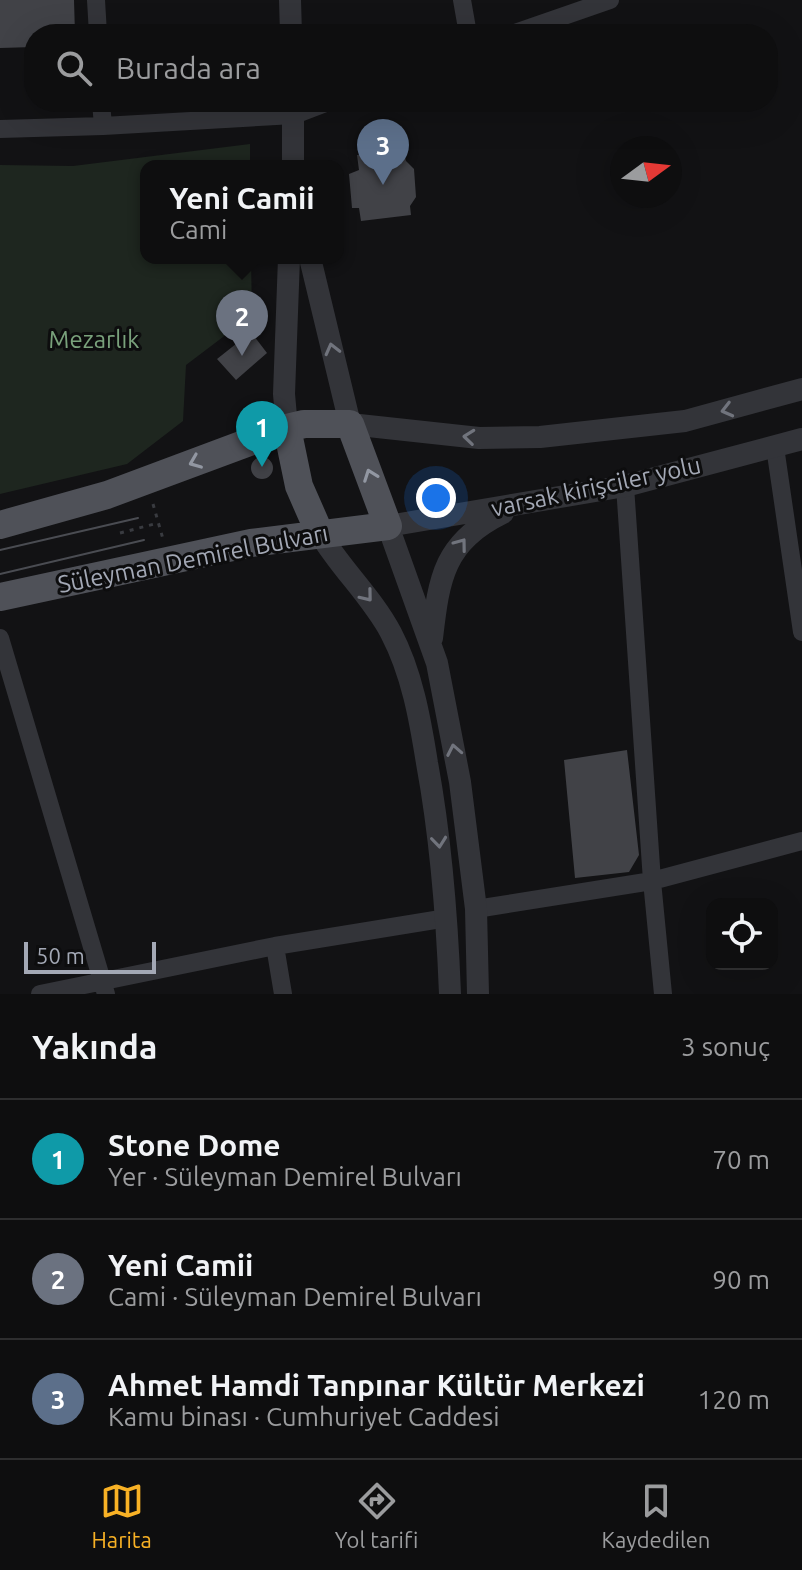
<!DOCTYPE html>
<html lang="tr">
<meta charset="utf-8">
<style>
:root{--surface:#0e0e0f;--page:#1c1c1d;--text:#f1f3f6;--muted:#9b9c9e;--line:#2e2e2f;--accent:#f8b125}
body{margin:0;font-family:Ubuntu,sans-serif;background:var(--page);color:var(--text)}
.controls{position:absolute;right:24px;bottom:24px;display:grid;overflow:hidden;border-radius:16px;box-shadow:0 8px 32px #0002}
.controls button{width:72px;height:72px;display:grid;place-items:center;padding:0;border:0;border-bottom:2px solid var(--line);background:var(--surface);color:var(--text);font:40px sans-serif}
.compass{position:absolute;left:610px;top:136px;width:72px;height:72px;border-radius:50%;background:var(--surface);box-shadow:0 8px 32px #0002;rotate:75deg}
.scale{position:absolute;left:24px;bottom:20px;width:132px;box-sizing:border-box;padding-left:8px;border:4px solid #a3a8b5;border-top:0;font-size:22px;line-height:28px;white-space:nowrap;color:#a3a8b5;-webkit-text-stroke:6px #0d0d0e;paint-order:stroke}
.you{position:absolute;left:436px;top:498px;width:28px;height:28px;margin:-20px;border:6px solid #fff;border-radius:50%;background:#1a73e8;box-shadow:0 0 0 12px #1a73e833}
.badge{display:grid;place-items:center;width:52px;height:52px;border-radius:50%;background:var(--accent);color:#fff;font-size:26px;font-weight:700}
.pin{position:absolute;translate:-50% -66px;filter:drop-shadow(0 2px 4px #0008)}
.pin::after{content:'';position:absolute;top:42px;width:28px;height:24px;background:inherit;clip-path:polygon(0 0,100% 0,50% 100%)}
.popup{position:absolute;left:140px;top:160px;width:204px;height:104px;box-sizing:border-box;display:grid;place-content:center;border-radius:16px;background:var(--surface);filter:drop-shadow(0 2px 6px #0005);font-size:26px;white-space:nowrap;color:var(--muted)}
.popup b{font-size:30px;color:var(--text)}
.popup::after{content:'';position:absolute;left:50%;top:100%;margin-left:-16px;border:16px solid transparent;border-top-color:var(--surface)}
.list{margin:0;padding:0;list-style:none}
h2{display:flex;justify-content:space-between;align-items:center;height:104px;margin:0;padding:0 32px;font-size:34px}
h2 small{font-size:26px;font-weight:400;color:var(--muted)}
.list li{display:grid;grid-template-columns:52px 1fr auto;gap:24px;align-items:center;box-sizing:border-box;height:120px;padding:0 32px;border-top:2px solid var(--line)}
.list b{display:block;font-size:30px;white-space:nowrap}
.list p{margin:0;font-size:26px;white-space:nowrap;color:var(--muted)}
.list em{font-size:26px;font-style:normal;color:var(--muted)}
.icon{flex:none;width:44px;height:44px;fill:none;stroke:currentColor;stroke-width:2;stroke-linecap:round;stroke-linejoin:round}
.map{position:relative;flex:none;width:802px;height:994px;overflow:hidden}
.search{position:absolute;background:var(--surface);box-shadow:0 8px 32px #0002;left:24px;right:24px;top:24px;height:88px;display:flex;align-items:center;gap:20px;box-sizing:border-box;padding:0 28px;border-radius:32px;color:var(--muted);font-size:30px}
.sheet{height:464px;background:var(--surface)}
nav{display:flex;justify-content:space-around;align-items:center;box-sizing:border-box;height:112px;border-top:2px solid var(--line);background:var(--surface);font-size:22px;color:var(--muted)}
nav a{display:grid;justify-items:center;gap:4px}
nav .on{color:var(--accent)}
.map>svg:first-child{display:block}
.green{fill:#1e261f}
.building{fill:#414247}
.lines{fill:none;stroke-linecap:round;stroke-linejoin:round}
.path{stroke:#393b40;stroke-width:3;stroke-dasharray:4 6;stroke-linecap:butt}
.minor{stroke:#333439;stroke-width:18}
.tertiary{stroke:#333439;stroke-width:22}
.primary{stroke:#4f5158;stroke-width:28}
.tram{stroke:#4a4c52;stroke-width:2}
.oneway{stroke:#71747d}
.oneway2{stroke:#9297a2}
.labels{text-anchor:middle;stroke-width:6;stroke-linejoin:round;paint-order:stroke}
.park-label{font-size:24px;fill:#79a17b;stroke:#0d0d0e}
.street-label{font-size:24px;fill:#a3a8b5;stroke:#0d0d0e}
</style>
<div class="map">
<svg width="802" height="994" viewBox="0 0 802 994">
<rect width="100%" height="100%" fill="#121214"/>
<!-- green -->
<path class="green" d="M250 144V166H146V258H251L252 315 186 365 183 421 127 464 0 494V165L73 166Z"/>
<!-- building -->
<path class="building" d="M0 0H74L75 34H34V47L0 48Z
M199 28 201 34H145V32Z
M403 151 406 161 414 169 416 197 410 206 411 215 361 221 359 208H352L349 174 359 170 357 155Z
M251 332 267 353 236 380 217 359Z
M251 468a11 11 0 1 1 22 0a11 11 0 1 1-22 0Z
M627 750 639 855 629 872 575 878 564 760Z"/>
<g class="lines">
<!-- path -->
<path class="path" d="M153 504 163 539
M120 533 158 523"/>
<!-- minor -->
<path class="minor" d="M96 0 98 34
M462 0 468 34
M512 34 610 0
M101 102 103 126
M0 129 103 126 294 115 328 102
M775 447 802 632
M625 486 652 881 663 994
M0 638 106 994
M476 909 652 881 802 841
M275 946 283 994
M40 994 275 946 447 918"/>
<!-- tertiary -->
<path class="tertiary" d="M290 0 291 34
M293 166V102
M310 258 350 424 479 438 540 437 685 421 802 389
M287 428 284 394 289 258
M320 534C341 569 372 597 391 633 412 673 420 719 427 763 441 839 447 916 450 994
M432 638C439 577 444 542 503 513
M478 994 476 909 460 782 437 663 388 526 625 486 802 439"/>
<!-- primary -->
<path class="primary" d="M287 428 299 486 320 534
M0 525 107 495 287 428 304 424H350L388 526 251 543 0 597"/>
<!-- tram -->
<path class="tram" d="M0 550 138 518
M0 574 144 540"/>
</g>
<!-- one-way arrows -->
<defs><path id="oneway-chevron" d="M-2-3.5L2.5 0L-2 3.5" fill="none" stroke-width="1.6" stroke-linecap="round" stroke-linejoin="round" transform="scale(2)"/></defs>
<g class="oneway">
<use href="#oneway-chevron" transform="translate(332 349) rotate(-104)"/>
<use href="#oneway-chevron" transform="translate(727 410) rotate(166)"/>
<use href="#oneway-chevron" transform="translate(469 437) rotate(-174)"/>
<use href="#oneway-chevron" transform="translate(461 544) rotate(-53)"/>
<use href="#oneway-chevron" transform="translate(367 596) rotate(51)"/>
<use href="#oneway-chevron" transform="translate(454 750) rotate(-101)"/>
<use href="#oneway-chevron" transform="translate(439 842) rotate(84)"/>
</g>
<g class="oneway2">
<use href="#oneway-chevron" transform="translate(195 462) rotate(158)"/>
<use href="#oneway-chevron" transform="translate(370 475) rotate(-110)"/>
</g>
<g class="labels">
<!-- park labels -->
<g class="park-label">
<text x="94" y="348">Mezarlık</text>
</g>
<!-- street labels -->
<g class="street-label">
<text transform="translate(596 487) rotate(-12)" y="8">varsak kirişciler yolu</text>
<text transform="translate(193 559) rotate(-11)" y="8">Süleyman Demirel Bulvarı</text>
</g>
</g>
</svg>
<div class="controls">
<button><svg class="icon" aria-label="locate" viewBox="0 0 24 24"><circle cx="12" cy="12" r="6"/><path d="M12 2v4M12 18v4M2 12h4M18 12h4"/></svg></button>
</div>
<svg class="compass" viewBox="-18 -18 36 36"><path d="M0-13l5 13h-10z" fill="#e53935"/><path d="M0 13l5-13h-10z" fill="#9b9c9e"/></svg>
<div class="scale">50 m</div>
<div class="you"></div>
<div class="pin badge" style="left:262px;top:467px;background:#0f9aa8">1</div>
<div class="pin badge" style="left:242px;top:356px;background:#6b7280">2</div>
<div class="popup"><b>Yeni Camii</b>Cami</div>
<div class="pin badge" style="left:383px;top:185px;background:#5c6f8a">3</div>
<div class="search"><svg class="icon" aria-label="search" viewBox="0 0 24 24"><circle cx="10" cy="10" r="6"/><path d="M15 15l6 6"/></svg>Burada ara</div>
</div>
<section class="sheet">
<h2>Yakında<small>3 sonuç</small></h2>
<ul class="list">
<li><span class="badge" style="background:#0f9aa8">1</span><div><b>Stone Dome</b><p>Yer · Süleyman Demirel Bulvarı</p></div><em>70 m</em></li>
<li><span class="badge" style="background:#6b7280">2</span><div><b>Yeni Camii</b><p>Cami · Süleyman Demirel Bulvarı</p></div><em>90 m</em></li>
<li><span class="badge" style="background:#5c6f8a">3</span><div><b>Ahmet Hamdi Tanpınar Kültür Merkezi</b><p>Kamu binası · Cumhuriyet Caddesi</p></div><em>120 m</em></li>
</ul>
</section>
<nav>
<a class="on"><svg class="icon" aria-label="map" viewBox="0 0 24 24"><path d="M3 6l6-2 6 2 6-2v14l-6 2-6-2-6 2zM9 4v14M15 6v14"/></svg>Harita</a>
<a><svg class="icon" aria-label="directions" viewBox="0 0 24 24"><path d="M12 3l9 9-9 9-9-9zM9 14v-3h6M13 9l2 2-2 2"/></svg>Yol tarifi</a>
<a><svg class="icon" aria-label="saved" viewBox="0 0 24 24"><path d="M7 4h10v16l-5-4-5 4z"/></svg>Kaydedilen</a>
</nav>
